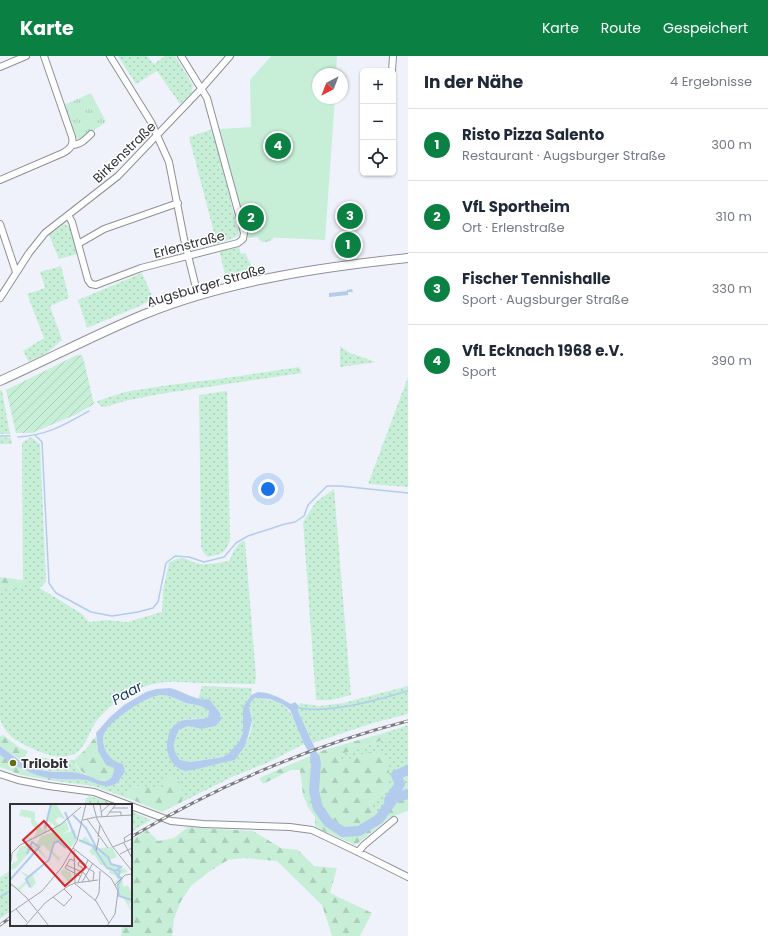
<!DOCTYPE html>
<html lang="de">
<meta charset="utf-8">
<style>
:root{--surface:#fff;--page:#f6f6f7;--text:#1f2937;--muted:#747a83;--line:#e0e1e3;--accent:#0b8043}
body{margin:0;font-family:Poppins,sans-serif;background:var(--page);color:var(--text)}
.controls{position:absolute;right:12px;top:12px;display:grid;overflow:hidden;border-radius:6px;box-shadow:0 1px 3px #0004}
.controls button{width:36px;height:36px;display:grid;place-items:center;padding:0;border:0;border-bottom:1px solid var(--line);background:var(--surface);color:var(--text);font:20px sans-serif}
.compass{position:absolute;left:312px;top:12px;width:36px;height:36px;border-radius:50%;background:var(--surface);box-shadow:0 1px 3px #0004;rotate:222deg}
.you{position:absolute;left:268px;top:433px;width:14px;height:14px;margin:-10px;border:3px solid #fff;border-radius:50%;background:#1a73e8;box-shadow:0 0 0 6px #1a73e833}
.badge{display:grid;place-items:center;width:26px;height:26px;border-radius:50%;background:var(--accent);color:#fff;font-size:13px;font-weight:700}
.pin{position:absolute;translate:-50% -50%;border:2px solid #fff;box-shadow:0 1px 4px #0006}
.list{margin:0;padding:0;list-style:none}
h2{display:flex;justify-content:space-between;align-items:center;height:52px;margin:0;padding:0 16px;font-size:17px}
h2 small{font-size:13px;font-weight:400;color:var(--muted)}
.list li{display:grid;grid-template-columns:26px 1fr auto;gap:12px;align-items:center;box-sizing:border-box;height:72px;padding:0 16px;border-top:1px solid var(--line)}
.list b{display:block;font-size:15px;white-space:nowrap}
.list p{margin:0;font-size:13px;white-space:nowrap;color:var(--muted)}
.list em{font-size:13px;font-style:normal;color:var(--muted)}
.icon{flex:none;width:22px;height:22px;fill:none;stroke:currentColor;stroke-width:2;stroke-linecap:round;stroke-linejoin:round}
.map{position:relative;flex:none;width:408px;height:880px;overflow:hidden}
header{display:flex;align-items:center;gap:24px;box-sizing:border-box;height:56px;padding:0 20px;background:var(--accent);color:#fff}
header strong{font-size:19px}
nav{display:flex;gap:22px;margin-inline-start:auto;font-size:14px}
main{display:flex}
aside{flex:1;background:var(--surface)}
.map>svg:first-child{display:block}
.grass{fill:url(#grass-dots)}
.forest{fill:url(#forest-firs)}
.park{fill:url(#park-tufts)}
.garden{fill:url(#garden-furrows)}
.pitch{fill:#c7efd8}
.water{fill:#b3cced}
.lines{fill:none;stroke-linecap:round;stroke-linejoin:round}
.stream{stroke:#b3cced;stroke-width:1.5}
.river{stroke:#b3cced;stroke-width:10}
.minor-casing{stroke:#8e9097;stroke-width:8}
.secondary-casing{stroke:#8e9097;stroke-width:10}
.minor{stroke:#fff;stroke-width:6}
.secondary{stroke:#fff;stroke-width:8}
.rail-casing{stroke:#7a7c81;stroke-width:3}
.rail{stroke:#fff;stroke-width:1.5;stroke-dasharray:4.5;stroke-linecap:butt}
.poi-dot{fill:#676c0f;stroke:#fff;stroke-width:1.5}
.labels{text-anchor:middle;stroke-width:3;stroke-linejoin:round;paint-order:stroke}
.street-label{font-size:13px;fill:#323336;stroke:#fff}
.poi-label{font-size:13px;font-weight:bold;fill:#323336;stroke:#fff;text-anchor:start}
.water-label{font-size:14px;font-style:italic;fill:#1b3d67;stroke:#fff}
.inset-river{fill:none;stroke:#b3cced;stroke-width:2}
.inset-road{fill:none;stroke:#a4a6ac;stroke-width:1}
.view{fill:#d62828;fill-opacity:0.15;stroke:#d62828;stroke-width:2}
.inset-edge{fill:none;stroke:#323336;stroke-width:2}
</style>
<header>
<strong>Karte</strong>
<nav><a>Karte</a><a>Route</a><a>Gespeichert</a></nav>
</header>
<main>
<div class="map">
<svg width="408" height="880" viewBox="0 0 408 880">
<defs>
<pattern id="grass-dots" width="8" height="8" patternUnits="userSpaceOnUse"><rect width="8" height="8" fill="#c7efd8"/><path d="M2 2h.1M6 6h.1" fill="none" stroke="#abcdba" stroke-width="1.8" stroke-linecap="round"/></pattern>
<pattern id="forest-firs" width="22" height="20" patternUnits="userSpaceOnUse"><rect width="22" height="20" fill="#c7efd8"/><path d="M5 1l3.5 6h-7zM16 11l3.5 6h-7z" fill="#abcdba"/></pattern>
<pattern id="park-tufts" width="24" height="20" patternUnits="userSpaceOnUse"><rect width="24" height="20" fill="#c7efd8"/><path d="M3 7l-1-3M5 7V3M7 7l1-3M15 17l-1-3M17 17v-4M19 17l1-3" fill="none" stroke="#abcdba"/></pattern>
<pattern id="garden-furrows" width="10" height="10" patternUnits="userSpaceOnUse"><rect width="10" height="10" fill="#c7efd8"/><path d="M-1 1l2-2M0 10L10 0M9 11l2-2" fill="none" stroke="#abcdba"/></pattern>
</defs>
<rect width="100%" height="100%" fill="#f0f2fb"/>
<!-- grass -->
<path class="grass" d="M118 0H147L154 8 165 0H175L193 29 192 36 180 48 157 15 136 28Z
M213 73 239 179 236 181 217 188 189 81Z
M64 168 70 171 77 198 59 203 49 179Z
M239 189 241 198 245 197 254 215 226 223 219 194Z
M61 210 69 242 50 250 62 284 47 297 29 306 23 295 44 282 27 238 45 232 40 216Z
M142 217 153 242 142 249 87 272 78 244Z
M340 290 350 297 376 306 340 311Z
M299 311 302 317 160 338 125 345 105 351 100 350 97 345 125 336 162 330 233 321Z
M408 321V431L368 428Z
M0 334 2 335 10 378H0Z
M227 335 230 483C227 497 221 498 208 501L203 496 201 491 199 339Z
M0 381 11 382 12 388H0Z
M31 381 40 388 46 523 45 527 40 532 82 558 89 566 107 564 127 566 162 556 163 534 169 507C184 497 187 506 201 508 210 509 221 506 229 505 233 497 236 486 245 485L256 620 255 628C235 628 216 627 197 627 181 626 165 624 149 629 130 636 112 647 99 662 91 671 89 682 82 691 70 708 44 699 29 691 16 685 5 679 0 663V533H23L22 387Z
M334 433 351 639 331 644H316L303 466 316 446Z
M202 630 252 632 251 639 243 651V676L239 686 235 692 228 698 223 701 191 706 180 704C171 691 173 688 179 674L188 670 201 673 216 670 221 664 204 645 198 643Z
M408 630V658L373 667 313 687 298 655 300 647 319 650 343 647Z
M162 638 173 640 181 646 203 651 209 655 208 661C201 664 196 662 189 663 176 664 170 673 167 684L186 715 236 703C244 692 252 679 252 664 252 658 247 652 250 646 253 641 259 642 264 643 292 645 295 666 304 688L269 706 232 721 182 746V728L163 735 136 730 131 733 127 742 93 730 55 725 54 723C70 724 87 721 102 729L120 724 125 716 123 708C114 706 109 702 105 693 103 688 102 684 104 678 109 663 147 641 162 638Z
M408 669V743L397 745 388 754 377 757 369 748 389 731 337 708 344 697 367 690 387 682V676Z
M40 701 56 704H74L76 710 83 718 40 714 27 708Z
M89 740 114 747 118 749H84L86 743Z
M131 755 151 764 131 776Z
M11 814V855L0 863V821Z"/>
<!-- forest -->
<path class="forest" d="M0 521 23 524V533H0Z
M387 676V682L367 690 344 697 337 708 359 699 375 695 389 700V731L369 748 377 757 388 754 397 745 408 743V755L389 762 361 785 355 789 315 771V761L308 751 303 739 300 714H291L263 728 259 722 324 694Z
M3 679 20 692 28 695 23 705 14 700 0 690V680Z
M96 680 98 695 115 712C113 736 79 721 74 704L85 694Z
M0 699 26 715 54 723 55 725 21 719 0 711Z
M169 719 182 728V746L162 756 127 742 131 733 136 730 163 734V722Z
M188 771 215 773 253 775 281 792 298 794 314 810 337 812 330 837 372 857 360 880H332L322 849 277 805 244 802 228 804 210 815 191 830 181 845 174 863 172 880H121L122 869H131V784L147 774 158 785 174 782Z"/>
<!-- park -->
<path class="park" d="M91 37 106 66 79 85 75 80 64 49Z
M258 181H274L273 183C268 187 260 188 258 181Z"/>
<!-- garden -->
<path class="garden" d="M77 299H81L83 301 94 348 77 358 32 377H16L6 334Z"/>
<!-- pitch -->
<path class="pitch" d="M271 0H337L336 18H318V42H335L325 184 260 181 248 182 220 73 251 71 250 24Z"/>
<!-- water -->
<path class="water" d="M352 233 353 236H348V239L329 241V237L347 235V234Z
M170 632C183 635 197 646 209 643L220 657 221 664 216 670 201 673 188 670 179 674C173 688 171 691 180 704L191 706 223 701 228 698 239 686 243 676V651L251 639 258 636 267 637 278 641 291 648 295 646 299 650 298 655 320 703 319 715 314 714 312 702 304 688 290 654 282 648 270 643 255 642 251 646 249 651 252 664 249 677 245 690 235 704C227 705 189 716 185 715 174 712 168 703 167 692 167 683 168 674 176 668 185 660 198 666 208 661L209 655C202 649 194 649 186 647 177 644 171 638 160 639 147 640 111 664 105 676 102 681 103 688 105 693 109 702 115 706 123 708L125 716C121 722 117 729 110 730 102 731 94 726 86 724 76 723 66 724 56 723 36 721 15 711 0 699V690C12 699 23 708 37 713 52 718 69 714 83 718 90 720 97 725 104 725 112 724 114 718 114 712L106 709 98 695 96 677 110 661 124 649 146 636 156 633Z"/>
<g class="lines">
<!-- stream -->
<path class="stream" d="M35 379 42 386 49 527 56 537 91 556 112 560 138 556 153 552 158 546 166 507 175 500 189 501 204 506 224 501 236 487 248 480 285 468 295 466 304 460 308 449 327 430H340L408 437
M0 380H10
M18 381C48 379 64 369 89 355
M298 652C332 658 375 644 408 635
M0 841 11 834"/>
<!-- river -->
<path class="river" d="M315 702 316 708 314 735 318 752 328 766 343 776 359 775 379 763 394 742 408 738
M389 744 400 728 396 719 408 714"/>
<!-- minor casing -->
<g class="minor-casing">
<path id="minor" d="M110 0 151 66 169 106 184 183 198 240
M0 11 26 0
M392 15 393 0
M72 89C80 89 85 84 91 78
M0 124 63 97C70 93 74 89 72 81L44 0
M68 159 72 166 88 224 91 228 96 229 141 212 238 187 243 183 244 177 207 42 181 0
M0 168 16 216
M78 188 104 173 178 147
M0 242 29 197 45 177 118 120 202 32 230 0
M0 718 18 724 49 730 94 736 171 765 203 768 290 771 312 774 358 796 408 821
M358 796 364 789 394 764"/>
</g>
<!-- secondary casing -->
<g class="secondary-casing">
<path id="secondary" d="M0 325C49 303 96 278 145 258 226 225 322 211 408 202"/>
</g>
<!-- minor -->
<use href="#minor" class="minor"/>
<!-- secondary -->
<use href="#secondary" class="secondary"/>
<!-- rail casing -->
<g class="rail-casing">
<path id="rail" d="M131 781C217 730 310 690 408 665
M0 869 11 861"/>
</g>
<!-- rail -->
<use href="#rail" class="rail"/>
</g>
<!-- markers -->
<circle class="poi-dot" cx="13" cy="707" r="4"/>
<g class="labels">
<!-- street labels -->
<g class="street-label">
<text transform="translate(124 96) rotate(-44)" y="5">Birkenstraße</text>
<text transform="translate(189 188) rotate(-15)" y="5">Erlenstraße</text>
<text transform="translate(206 229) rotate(-16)" y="5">Augsburger Straße</text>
</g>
<!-- poi labels -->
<g class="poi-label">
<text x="21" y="712">Trilobit</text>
</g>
<!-- water labels -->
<g class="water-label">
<text transform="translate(127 637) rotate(-30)" y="5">Paar</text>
</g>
</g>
<!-- overview -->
<g transform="translate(10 748)">
<rect width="122" height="122" fill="#f0f2fb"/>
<path d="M40 0H46L56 16 49 13 45 17 50 21 46 23 38 17 36 28 32 30ZM56 16 59 26 52 30 65 26 67 35 60 45 51 35 56 44 49 37 43 39 41 46 50 54 55 49 46 60 48 56 33 41 29 44 38 56 27 46 19 57 8 67 19 55 31 32 44 28 43 25ZM75 32 90 49 89 44 102 43 107 53 100 56V60L107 63 111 61 112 65 114 64 118 68 110 70 114 83 118 81 122 90V98L119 100 122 109 113 93 110 92V86L106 82 110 78 104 79 108 75 106 72 99 69 100 65 90 60 84 50 83 52 79 47 83 43 74 39 64 45 73 39 68 35 71 37ZM17 41 19 44 21 41 25 42 6 64 0 66V61L8 56 6 51 10 43ZM28 64 26 67 29 75 25 68 23 71 26 79 21 85 18 78 10 86 13 89 2 82 0 84V79L8 84 20 73 17 74 10 67 19 71Z" fill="#c7efd8"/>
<path d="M11 5 25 8V16L33 27 32 29 20 36 15 33 23 34 27 27 21 19V14L9 12Z" fill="#c7efd8"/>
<path d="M54 65 61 69 62 77 59 79 50 68Z" fill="#c7efd8"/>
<path class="inset-river" d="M55 8 66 35M63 11 76 24 86 43 98 53 101 60 111 63 107 66 110 67 108 73 112 74 108 81 109 92 122 96M35 24 41 0M69 36 83 42 97 64 104 66 108 72M17 50 22 38 28 42M0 76 30 42M20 83 16 75 39 56 44 39 48 37 56 44"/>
<path class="inset-road" d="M83 0 87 15 102 42 122 67M90 0 92 13M103 4H118M91 8 100 0M99 8H111V12M87 13 122 11M96 13 106 0M77 15 98 44M73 16 86 13M88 33 90 21M115 38 114 34 122 29M114 39 122 54M103 43 122 35M63 44 101 74 108 87 105 110 97 122M64 46 65 79M86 47 89 34M110 50 122 44M65 52 76 61M70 56 68 61 74 65M65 57 60 55 55 64 70 72M1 58 2 49 10 41 50 21 71 3M56 61 74 69 80 78M77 64 84 68 83 77M68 78 78 56M72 78 83 59M0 79 17 94M64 79 86 97 99 119M105 81 115 71 122 70M58 82 65 79 88 76M16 93 39 122M43 93 54 102 62 93 54 85M85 97 89 89 90 67M6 105 17 118M0 109 32 87 52 63 67 37 76 0M15 122 35 99 58 82"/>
<path class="view" d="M34 17 76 63 55 82 13 36Z"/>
<rect width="122" height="122" class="inset-edge"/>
</g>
</svg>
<div class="controls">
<button>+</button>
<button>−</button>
<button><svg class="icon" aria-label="locate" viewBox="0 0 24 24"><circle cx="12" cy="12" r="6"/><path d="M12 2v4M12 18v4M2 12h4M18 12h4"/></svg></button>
</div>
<svg class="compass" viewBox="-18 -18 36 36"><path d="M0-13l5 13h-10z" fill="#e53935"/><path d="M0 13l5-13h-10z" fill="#747a83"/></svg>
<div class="you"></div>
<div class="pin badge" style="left:348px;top:189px">1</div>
<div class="pin badge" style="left:251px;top:162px">2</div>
<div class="pin badge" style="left:350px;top:160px">3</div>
<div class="pin badge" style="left:278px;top:90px">4</div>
</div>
<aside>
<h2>In der Nähe<small>4 Ergebnisse</small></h2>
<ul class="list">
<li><span class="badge">1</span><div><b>Risto Pizza Salento</b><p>Restaurant · Augsburger Straße</p></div><em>300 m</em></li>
<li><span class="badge">2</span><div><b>VfL Sportheim</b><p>Ort · Erlenstraße</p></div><em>310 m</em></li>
<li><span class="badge">3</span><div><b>Fischer Tennishalle</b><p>Sport · Augsburger Straße</p></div><em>330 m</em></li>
<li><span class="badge">4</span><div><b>VfL Ecknach 1968 e.V.</b><p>Sport</p></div><em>390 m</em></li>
</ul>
</aside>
</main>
